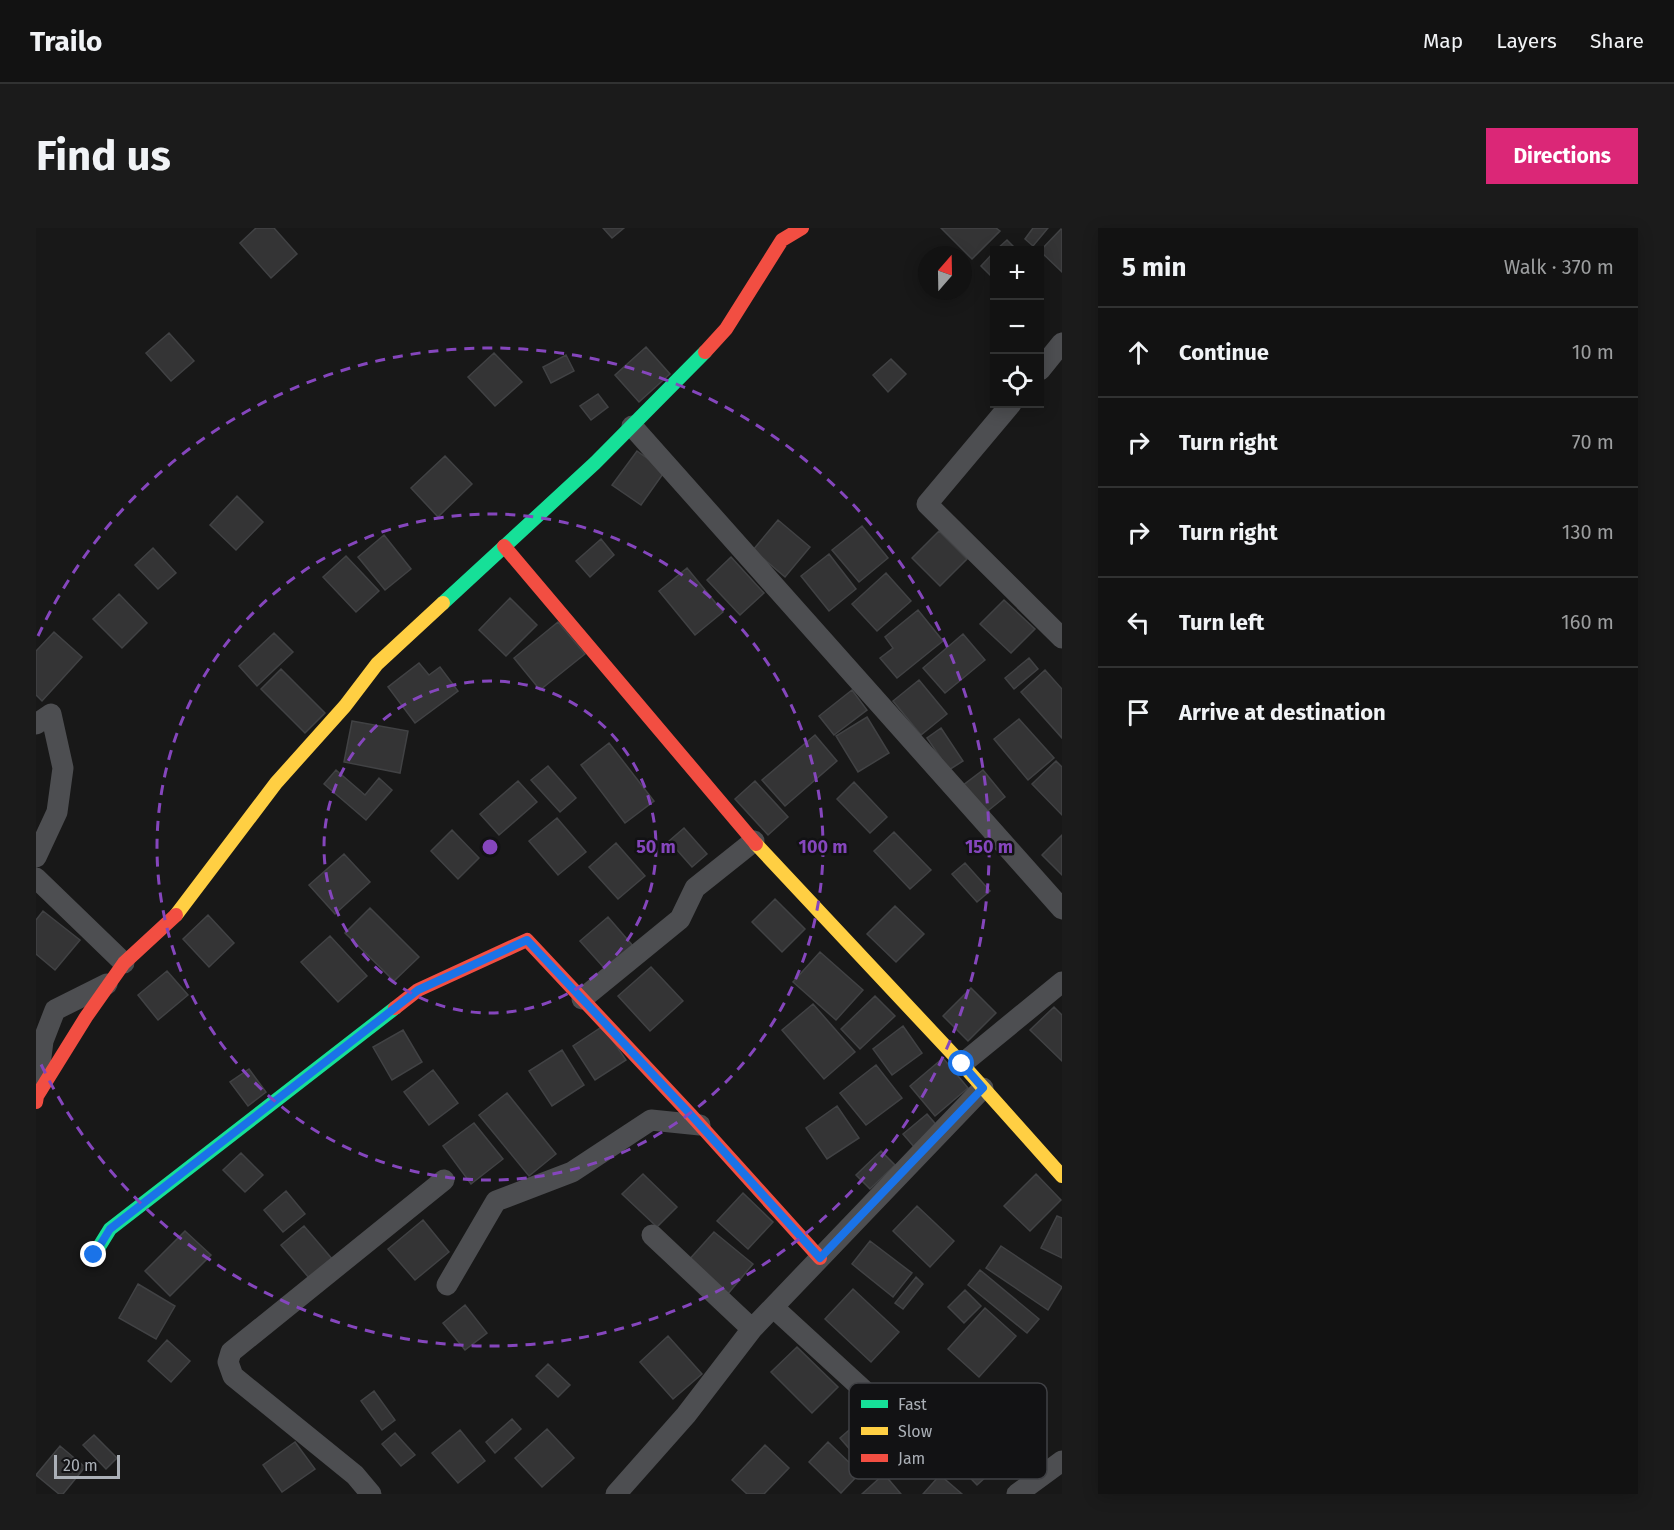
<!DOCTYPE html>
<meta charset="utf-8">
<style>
:root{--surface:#121212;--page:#1b1b1b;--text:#f1f3f6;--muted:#9c9e9f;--line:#313232;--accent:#db2777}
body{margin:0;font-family:"Fira Sans",sans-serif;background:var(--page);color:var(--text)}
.controls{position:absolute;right:18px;top:18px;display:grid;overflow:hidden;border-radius:0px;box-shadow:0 3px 15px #0003}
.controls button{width:54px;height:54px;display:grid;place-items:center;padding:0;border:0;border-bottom:2px solid var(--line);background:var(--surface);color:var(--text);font:30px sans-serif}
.compass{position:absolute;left:882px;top:18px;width:54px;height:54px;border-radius:50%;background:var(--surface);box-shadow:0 3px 15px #0003;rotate:20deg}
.scale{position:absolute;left:18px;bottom:15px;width:66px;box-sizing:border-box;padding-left:6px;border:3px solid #abb0b7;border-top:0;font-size:16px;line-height:21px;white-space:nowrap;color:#abb0b7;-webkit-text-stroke:4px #121214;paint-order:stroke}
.stop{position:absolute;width:18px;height:18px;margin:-14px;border:4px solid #1a73e8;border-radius:50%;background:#fff}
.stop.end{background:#1a73e8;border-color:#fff;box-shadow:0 2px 6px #0008}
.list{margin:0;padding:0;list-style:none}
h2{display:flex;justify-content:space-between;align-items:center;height:78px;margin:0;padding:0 24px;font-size:26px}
h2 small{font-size:20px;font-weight:400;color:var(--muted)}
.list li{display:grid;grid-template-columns:39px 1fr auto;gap:18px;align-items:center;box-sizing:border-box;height:90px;padding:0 24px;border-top:2px solid var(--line)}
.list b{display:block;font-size:22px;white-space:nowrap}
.list em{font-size:20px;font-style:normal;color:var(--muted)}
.icon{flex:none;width:33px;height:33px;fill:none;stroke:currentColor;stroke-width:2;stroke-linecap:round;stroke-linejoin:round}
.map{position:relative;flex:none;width:1026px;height:1266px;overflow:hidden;border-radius:0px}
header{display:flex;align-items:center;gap:36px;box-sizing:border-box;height:84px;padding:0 30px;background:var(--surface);border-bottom:2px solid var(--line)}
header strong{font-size:28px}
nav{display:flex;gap:33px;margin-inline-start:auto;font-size:21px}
.intro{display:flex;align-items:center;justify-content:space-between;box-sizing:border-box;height:144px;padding:0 36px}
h1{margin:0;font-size:42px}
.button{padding:15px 27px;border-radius:0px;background:var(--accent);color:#fff;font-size:21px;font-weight:700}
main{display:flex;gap:36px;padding:0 36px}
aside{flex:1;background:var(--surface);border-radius:0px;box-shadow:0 3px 15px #0003}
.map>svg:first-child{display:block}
.building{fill:#343435;stroke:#414244;stroke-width:1.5}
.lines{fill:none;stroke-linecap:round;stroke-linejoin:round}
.street{stroke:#4d4e51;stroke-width:21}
.fast{stroke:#16e098;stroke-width:14}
.slow{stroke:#ffcf43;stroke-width:14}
.jam{stroke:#f24e42;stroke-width:14}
.route{stroke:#1a73e8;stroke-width:8}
.ring{fill:none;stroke:#8546bd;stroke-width:3;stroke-dasharray:10 8}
.key{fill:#121214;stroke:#404145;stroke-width:1.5}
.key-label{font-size:16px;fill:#abb0b7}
.centre{fill:#8546bd;stroke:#121214;stroke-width:3}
.ring-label{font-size:18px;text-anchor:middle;font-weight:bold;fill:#8546bd;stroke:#121214;stroke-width:5;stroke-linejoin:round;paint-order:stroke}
</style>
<header>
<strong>Trailo</strong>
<nav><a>Map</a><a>Layers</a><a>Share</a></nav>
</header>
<div class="intro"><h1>Find us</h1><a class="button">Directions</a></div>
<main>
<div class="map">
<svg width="1026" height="1266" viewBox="0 0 1026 1266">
<rect width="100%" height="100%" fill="#181818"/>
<!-- building -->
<path class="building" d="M220 0H238L261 26 235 50 204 15Z
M567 0H588L576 10Z
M905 0H960L964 3 936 31Z
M997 0H1012L997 18 989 11Z
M1025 1 1026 2V44L1004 23Z
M971 12 981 22H960Z
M958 24V51L945 38Z
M133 105 158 133 135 153 110 125Z
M610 119 634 146 603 174 579 147Z
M458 125 486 154 459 178 432 149Z
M530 127 538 143 515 155 507 139Z
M855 131 870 146 852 164 837 147Z
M562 166 572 179 555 192 544 178Z
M601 223 629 243 605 277 576 257Z
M409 228 436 256 402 289 375 260Z
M201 268 227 294 200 322 174 297Z
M742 292 774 319 749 349 717 322Z
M826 298 852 330 823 354 796 322Z
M903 303 931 331 904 358 876 330Z
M348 307 375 341 349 362 322 329Z
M565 311 578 327 554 349 540 333Z
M117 320 140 345 122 361 99 337Z
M793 326 820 361 793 383 765 348Z
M310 328 343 363 320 384 287 349Z
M695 329 728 365 704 387 671 352Z
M651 340 687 384 659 407 623 363Z
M850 345 875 373 841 403 816 376Z
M83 366 111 395 86 420 57 391Z
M474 370 501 397 470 428 443 402Z
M968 372 999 401 975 425 944 396Z
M882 382 907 413 861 450 844 430 857 420 849 409Z
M522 394 549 426 504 462 478 430Z
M18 404 46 429 6 473 0 467V423Z
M238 405 257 424 221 458 203 438Z
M927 406 949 432 909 465 887 440Z
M993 430 1002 441 978 461 969 450Z
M383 435 393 447 404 439 422 463 379 495 352 459Z
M245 441 289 485 269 505 225 461Z
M1009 442 1026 461V510L985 464Z
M883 452 911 486 885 507 857 473Z
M816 462 831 482 798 507 783 488Z
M831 489 853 525 822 544 800 508Z
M983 491 1018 530 992 552 958 511Z
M316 493 372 503 364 545 308 534Z
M905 500 927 533 913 542 891 510Z
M779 507 801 533 749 578 726 552Z
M573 515 618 573 589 595 545 537Z
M1020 533 1026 539V587L996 556Z
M512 538 540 570 524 584 495 552Z
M300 542 329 567 343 550 356 562 330 592 288 556Z
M947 542 969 569 948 586 926 558Z
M482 553 501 574 463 607 444 586Z
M719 553 752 589 732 607 699 571Z
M818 554 851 589 834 605 801 571Z
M521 590 550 624 522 647 493 613Z
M648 600 671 626 656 639 633 613Z
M416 602 443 630 422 651 395 623Z
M858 604 895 642 874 661 838 623Z
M1026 607V647L1006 627Z
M580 615 609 648 582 671 553 639Z
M308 626 334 654 299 686 273 657Z
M929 635 954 663 941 674 916 646Z
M739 671 769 701 746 724 716 694Z
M859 678 888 706 860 734 831 706Z
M334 680 383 729 358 753 309 705Z
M7 683 44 712 19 742 0 726V692Z
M172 687 198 715 173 739 147 711Z
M572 689 597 718 569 741 544 713Z
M294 708 331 748 302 774 265 734Z
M784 724 827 762 800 792 757 754Z
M615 739 647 773 614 803 582 768Z
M131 743 152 767 122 792 102 767Z
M935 760 960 785 932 813 907 788Z
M839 768 859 788 824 821 805 801Z
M777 776 819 824 788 851 746 802Z
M1018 779 1026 787V833L994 802Z
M567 798 590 832 559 852 537 818Z
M867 798 886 825 856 847 837 821Z
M367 802 386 834 356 852 337 819Z
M526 822 548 857 516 878 493 843Z
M907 830 932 860 899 888 874 858Z
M840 837 866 870 830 897 804 865Z
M213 841 230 864 212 878 194 854Z
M397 842 422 875 393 897 368 864Z
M471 865 520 926 493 948 443 887Z
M801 878 823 910 791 931 770 900Z
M891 886 903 900 879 920 867 906Z
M438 895 467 931 435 956 407 918Z
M845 923 859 937 834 961 820 947Z
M205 925 227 947 209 964 187 942Z
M607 946 641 979 621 999 586 966Z
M1000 946 1025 972 994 1003 968 978Z
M250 963 269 986 247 1004 228 982Z
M707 965 737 994 712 1021 681 993Z
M881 978 918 1013 894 1039 857 1003Z
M1021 988 1026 990V1030L1005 1020Z
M387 992 413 1024 379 1052 352 1021Z
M268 998 297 1032 274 1051 245 1017Z
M149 1003 175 1027 134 1068 109 1043Z
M678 1004 717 1036 691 1067 651 1034Z
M834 1013 876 1045 857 1069 816 1036Z
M965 1018 1026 1059 1012 1082 950 1040Z
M944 1042 1003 1091 991 1105 932 1057Z
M880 1049 887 1056 867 1081 859 1075Z
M102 1056 139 1078 120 1111 83 1090Z
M817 1061 863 1104 835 1134 789 1091Z
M929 1062 945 1078 928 1095 912 1079Z
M429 1077 451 1105 429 1122 407 1095Z
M949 1080 980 1108 943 1149 912 1121Z
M632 1108 666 1146 637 1171 604 1134Z
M131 1112 154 1133 135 1154 112 1133Z
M761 1119 802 1159 776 1185 735 1144Z
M512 1136 534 1157 522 1169 500 1148Z
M338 1163 359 1192 346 1202 325 1173Z
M828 1189 847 1210 859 1200 865 1208 829 1239 804 1210Z
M476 1191 485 1201 459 1225 450 1214Z
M511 1201 538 1230 506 1259 479 1230Z
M424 1202 449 1233 422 1255 396 1225Z
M944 1202 971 1230 941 1257 914 1229Z
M359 1205 379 1227 365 1238 346 1216Z
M58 1207 81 1230 70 1241 47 1217Z
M259 1214 279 1241 246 1264 227 1237Z
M792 1214 824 1245 805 1265 773 1234Z
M729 1217 753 1240 728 1266H711L696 1252Z
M24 1218 49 1239 27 1266H23L0 1247Z
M848 1246 865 1266H826Z
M904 1247 926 1266H887Z"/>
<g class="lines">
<!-- street -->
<path class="street" d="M1004 142 1026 115
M975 176 891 276 1026 410
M596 198 1026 681
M0 496 15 486 27 540 21 584 0 629
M0 650 88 735
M546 771 644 691 659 660 718 613
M926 836 1026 754
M1 861 7 813 19 782 71 756
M411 1057 460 973 536 944 615 892 664 897
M737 1079 857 1189
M716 1101 947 860
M335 1266 319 1247 197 1148 192 1134 195 1124 408 952
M580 1266 650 1187 716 1101 616 1007
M981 1266 1026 1233"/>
<!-- fast -->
<path class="fast" d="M407 375 559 235 669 124
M58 1027 74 1001 359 780"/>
<!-- slow -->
<path class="slow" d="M720 616 926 836 1026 948
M140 687 240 555 309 478 341 436 407 375"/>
<!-- jam -->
<path class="jam" d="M669 124 690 101 746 12 766 0
M468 318 720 616
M359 780 382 762 491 712 655 887 784 1030
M0 874 1 868 50 789 88 735 140 687"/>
</g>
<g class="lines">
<!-- route -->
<path class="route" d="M58 1027 74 1001 382 762 491 712 655 887 784 1030 947 860 926 836"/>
</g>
<!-- distance rings -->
<g class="ring">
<circle cx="454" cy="619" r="166"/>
<circle cx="454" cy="619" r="333"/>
<path d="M2 408A499 499 0 1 1 2 830"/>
</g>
<!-- legend -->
<rect x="813" y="1155" width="198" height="96" rx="9" class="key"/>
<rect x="825" y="1172" width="27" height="8" fill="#16e098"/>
<rect x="825" y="1199" width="27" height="8" fill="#ffcf43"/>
<rect x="825" y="1226" width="27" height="8" fill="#f24e42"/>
<g class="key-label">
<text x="862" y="1182">Fast</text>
<text x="862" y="1209">Slow</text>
<text x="862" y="1236">Jam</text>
</g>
<circle cx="454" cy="619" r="9" class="centre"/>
<g class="ring-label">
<text x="620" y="625">50 m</text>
<text x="787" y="625">100 m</text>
<text x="953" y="625">150 m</text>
</g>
</svg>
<div class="controls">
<button>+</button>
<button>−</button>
<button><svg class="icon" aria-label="locate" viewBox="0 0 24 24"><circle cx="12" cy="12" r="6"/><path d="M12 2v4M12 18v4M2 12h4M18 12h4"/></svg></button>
</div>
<svg class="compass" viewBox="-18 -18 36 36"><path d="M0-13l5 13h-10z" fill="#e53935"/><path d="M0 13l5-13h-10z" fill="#9c9e9f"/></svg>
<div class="scale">20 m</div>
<div class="stop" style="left:926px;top:836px"></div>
<div class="stop end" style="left:58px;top:1027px"></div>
</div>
<aside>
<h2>5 min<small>Walk · 370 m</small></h2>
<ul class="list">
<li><svg class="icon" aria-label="ahead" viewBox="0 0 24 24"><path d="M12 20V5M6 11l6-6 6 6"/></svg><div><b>Continue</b></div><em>10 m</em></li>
<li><svg class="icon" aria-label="right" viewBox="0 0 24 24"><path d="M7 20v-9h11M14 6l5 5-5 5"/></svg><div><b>Turn right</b></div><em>70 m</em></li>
<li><svg class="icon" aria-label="right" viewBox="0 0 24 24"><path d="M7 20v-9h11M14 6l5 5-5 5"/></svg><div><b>Turn right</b></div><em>130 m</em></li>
<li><svg class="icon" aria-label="left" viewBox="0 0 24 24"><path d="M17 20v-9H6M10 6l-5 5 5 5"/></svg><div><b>Turn left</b></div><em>160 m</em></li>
<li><svg class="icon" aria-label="arrive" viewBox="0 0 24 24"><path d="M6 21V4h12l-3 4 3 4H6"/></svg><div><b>Arrive at destination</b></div></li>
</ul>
</aside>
</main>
